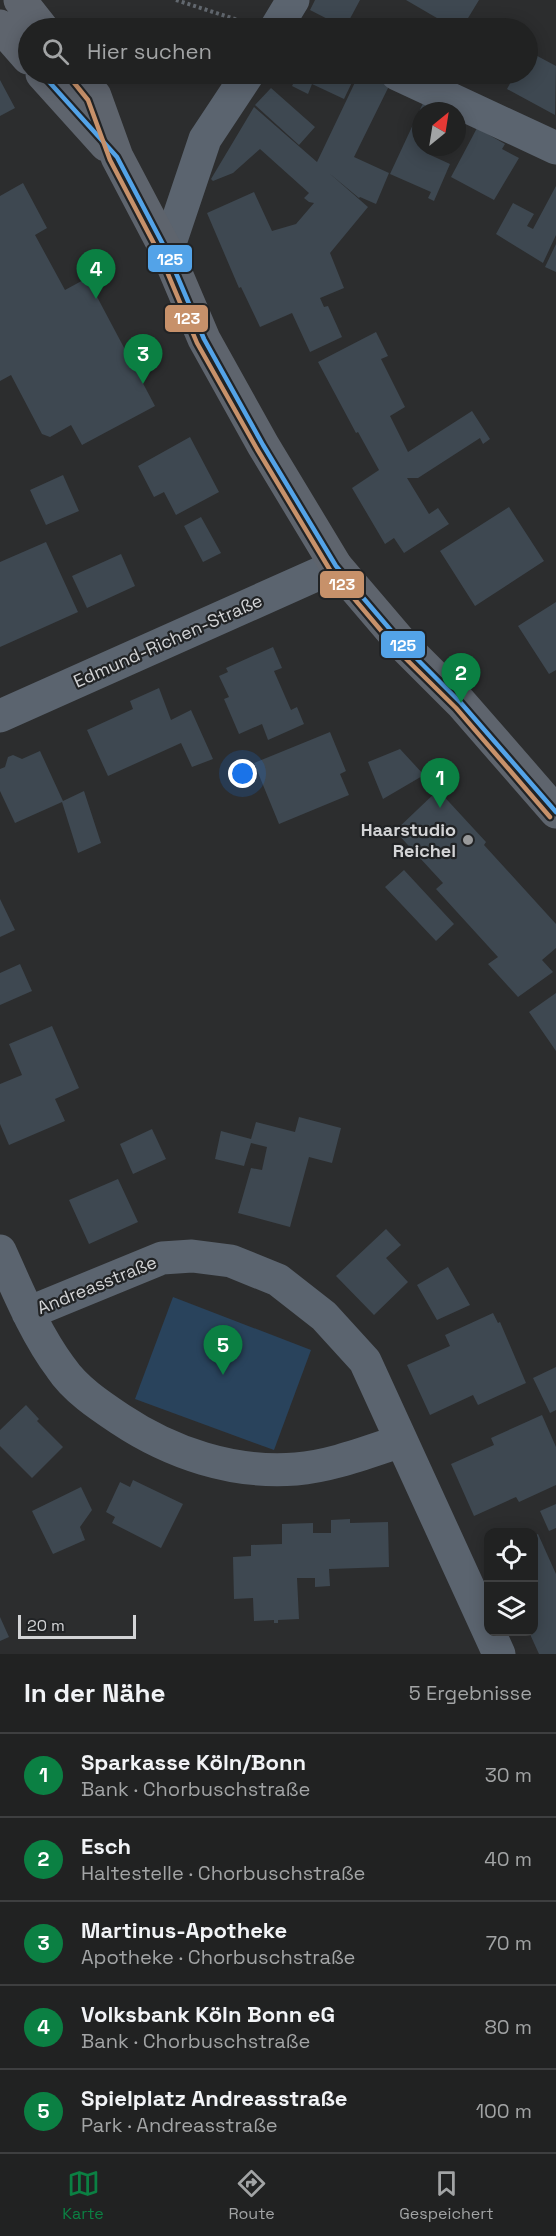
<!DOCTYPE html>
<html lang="de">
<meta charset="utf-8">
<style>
:root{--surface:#212222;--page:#2d2f2f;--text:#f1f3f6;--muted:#a2a4a5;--line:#3e3f40;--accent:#0b8043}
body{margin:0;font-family:"Space Grotesk",sans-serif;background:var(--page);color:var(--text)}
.controls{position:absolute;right:18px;bottom:18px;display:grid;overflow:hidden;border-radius:12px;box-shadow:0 3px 15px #0003}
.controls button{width:54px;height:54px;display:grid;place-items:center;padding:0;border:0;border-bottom:2px solid var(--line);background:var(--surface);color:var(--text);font:30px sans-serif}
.compass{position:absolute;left:412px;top:102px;width:54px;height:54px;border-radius:50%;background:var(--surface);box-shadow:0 3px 15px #0003;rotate:30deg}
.scale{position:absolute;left:18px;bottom:15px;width:118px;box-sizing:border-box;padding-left:6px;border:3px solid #d3d4d6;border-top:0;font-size:16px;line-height:21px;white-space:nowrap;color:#d3d4d6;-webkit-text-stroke:4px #212325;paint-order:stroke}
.you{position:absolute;left:243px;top:774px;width:21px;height:21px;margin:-15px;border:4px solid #fff;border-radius:50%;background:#1a73e8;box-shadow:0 0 0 9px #1a73e833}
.badge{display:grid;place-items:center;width:39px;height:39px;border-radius:50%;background:var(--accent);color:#fff;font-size:20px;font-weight:700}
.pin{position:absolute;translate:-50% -50px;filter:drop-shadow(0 2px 3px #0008)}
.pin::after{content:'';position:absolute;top:32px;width:21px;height:18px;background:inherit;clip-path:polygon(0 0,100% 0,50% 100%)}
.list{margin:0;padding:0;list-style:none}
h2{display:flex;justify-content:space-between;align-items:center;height:78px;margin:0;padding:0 24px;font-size:26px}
h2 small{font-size:20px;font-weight:400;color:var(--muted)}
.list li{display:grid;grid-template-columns:39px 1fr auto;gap:18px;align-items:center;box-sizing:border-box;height:84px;padding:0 24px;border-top:2px solid var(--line)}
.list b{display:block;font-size:22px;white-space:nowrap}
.list p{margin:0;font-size:20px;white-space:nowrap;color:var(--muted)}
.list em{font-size:20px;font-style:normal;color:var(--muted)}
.icon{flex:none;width:33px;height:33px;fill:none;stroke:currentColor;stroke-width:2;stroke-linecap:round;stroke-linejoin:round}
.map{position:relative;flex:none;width:556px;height:1654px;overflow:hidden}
.search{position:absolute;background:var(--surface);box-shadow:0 3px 15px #0003;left:18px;right:18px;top:18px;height:66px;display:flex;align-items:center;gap:15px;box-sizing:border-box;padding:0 21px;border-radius:33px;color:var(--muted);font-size:22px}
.sheet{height:498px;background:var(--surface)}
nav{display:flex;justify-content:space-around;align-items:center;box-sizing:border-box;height:84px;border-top:2px solid var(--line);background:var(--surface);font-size:16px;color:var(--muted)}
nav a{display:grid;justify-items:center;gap:3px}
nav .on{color:var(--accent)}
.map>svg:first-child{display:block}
.green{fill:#29435c}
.building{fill:#3e4851}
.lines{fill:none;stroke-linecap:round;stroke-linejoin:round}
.path{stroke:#62686f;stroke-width:4;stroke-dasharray:3 3;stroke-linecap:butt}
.minor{stroke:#5b646f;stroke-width:33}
.major{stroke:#5e646d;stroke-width:33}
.bus-1-casing{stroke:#212325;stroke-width:9}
.bus-2-casing{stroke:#212325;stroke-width:9}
.bus-1{stroke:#53a3e8;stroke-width:4.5}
.bus-2{stroke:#c7916a;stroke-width:4.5}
.poi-dot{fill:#999a9b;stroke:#212325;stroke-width:2}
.labels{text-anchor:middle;stroke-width:4.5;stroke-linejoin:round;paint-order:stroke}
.street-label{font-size:18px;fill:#d3d4d6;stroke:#212325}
.poi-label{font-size:18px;font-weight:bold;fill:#d3d4d6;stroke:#212325;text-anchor:end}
.line-badge{stroke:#212325;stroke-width:2}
.badge-label{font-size:16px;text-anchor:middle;font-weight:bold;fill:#fff}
</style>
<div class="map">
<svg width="556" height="1654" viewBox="0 0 556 1654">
<rect width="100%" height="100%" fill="#2c2d2e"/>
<!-- green -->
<path class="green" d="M173 1297 311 1350 274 1450 135 1399Z"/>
<!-- building -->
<path class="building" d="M315 0H360L345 28 310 10Z
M406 0H479L462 28H454Z
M528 51 556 66 555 115 507 89 515 74H528Z
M292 74H356L344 99 312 84 308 94 292 86 297 76Z
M359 74H368L390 84 354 157 389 173 376 204 360 197 359 198 329 173 368 207 330 253 344 288 320 298 324 307 328 306 342 337 310 352 292 313 260 327 241 287 239 288 207 213 254 192 272 231 296 224 314 203 309 202 304 198 309 193 260 149 233 173 213 181 211 179 254 107 317 162Z
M0 80 15 108 0 116Z
M271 88 315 127 299 145 255 105Z
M424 101 444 111H421V147H428L426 153 450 164 434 201 428 198 431 192 390 174Z
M477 128 505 144 502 149 519 158 494 200 451 177Z
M23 183 47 228 35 235 65 290 87 278 155 406 82 445 71 425 50 437 42 434 11 375 0 381V196Z
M556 186V235L543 263 496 234 513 203 534 214 527 226 533 229Z
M556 244V272L545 267Z
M376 332 388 356 381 359 405 407 390 416 408 452 472 411 490 439 483 444 480 438 418 478H407L429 514 438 508 449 524 404 553 394 538 385 544 352 488 379 470 358 432 356 433 318 362Z
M190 437 219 492 176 515 164 492 154 497 138 466Z
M63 475 79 511 46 525 30 490Z
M509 507 544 561 475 606 440 551Z
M201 517 221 553 203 562 184 526Z
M46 542 78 612 0 647V562Z
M121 554 135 586 87 608 72 576Z
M556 602V670L549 674 518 626Z
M273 647 282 668 274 671 291 710 297 707 304 724 268 740 262 724 239 734 224 699 229 697 219 676 228 672 226 668Z
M159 688 171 720 191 710 213 759 192 767 181 743 108 776 87 730 133 709 130 701Z
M330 732 346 771 340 774 349 795 279 824 254 763Z
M400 749 424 775 383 799 368 762Z
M40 751 63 801 84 791 101 843 78 853 62 802 15 823 0 791V769L5 767 8 757 13 755 22 759Z
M438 790 486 842 484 845 556 924V948L542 960 553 972 518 997 488 964 498 957 436 889 443 883 395 831Z
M404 870 454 924 436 941 385 887Z
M0 899 15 930 0 937Z
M20 964 32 991 0 1005V973Z
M556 993V1051L529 1012Z
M52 1026 79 1088 55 1099 65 1121 9 1145 0 1124V1084L22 1075 9 1044Z
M299 1117 341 1128 332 1163 309 1157 290 1227 238 1213 251 1168 262 1170 267 1147 251 1143 244 1166 215 1159 221 1131 251 1139 256 1122 295 1132Z
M152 1129 166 1159 133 1174 120 1144Z
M118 1179 138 1222 89 1244 69 1200Z
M386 1229 401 1245 386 1258 408 1282 374 1315 336 1276Z
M448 1267 470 1305 437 1320 417 1285Z
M493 1313 498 1323 500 1322 526 1383 478 1405 473 1395 430 1415 407 1365 450 1346 445 1335Z
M556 1367V1410L550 1413 533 1378Z
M26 1405 39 1419 37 1421 63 1447 32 1478 0 1446V1430Z
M542 1415 556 1447V1485L519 1502 516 1497 474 1516 451 1464 494 1445 491 1438Z
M133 1480 183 1504 161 1548 112 1523 115 1517 106 1512 120 1482 130 1487Z
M81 1487 92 1510 80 1527 85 1540 53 1554 32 1511Z
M556 1504V1528L549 1531 540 1511Z
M350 1519V1523L388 1522 389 1567 329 1569 330 1586 315 1587V1578H297L299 1619 278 1620V1623H274V1620L254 1621 253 1598 234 1599 233 1557 251 1556V1545L282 1544V1524L313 1523V1533H331V1520Z
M538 1534 556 1574V1654H539L529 1632H534V1536Z
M0 1617 9 1637 0 1641Z"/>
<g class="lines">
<!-- path -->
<path class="path" d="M176 0 241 21"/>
<!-- minor -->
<path class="minor" d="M276 28 293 0
M397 74 556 148
M167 252 205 139 248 74
M0 716 336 566
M0 1251C18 1291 35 1333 61 1368 75 1389 99 1405 120 1419 171 1453 233 1474 296 1469 332 1466 367 1452 401 1441
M28 1313 162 1258 192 1256 231 1261 278 1280 324 1316 365 1361 499 1654"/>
<!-- major -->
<path class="major" d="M20 0 42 28
M0 26 28 58
M42 74 106 145
M77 74 95 96 117 157 167 252 204 339 263 445 336 566 406 648 461 703 556 812"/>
<!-- bus-1 casing -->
<g class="bus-1-casing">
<path id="bus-1" d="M42 74 117 157 167 252 204 339 263 445 336 566 406 648 461 703 556 812"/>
</g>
<!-- bus-2 casing -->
<g class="bus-2-casing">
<path id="bus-2" d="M71 79 88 100 110 160 160 255 197 343 257 449 330 570 400 653 456 708 550 817"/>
</g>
<!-- bus-1 -->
<use href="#bus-1" class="bus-1"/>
<!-- bus-2 -->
<use href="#bus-2" class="bus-2"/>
</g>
<!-- markers -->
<circle class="poi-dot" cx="468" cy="840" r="6"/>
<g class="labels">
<!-- street labels -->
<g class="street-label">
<text transform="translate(168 641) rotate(-24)" y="6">Edmund-Richen-Straße</text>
<text transform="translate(97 1285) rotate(-22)" y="6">Andreasstraße</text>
</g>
<!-- poi labels -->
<g class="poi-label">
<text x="456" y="836">Haarstudio<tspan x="456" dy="21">Reichel</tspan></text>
</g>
</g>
<g class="line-badge">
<rect x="147" y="244" width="46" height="29" rx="6" fill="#53a3e8"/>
<rect x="164" y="304" width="45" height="29" rx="6" fill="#c7916a"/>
<rect x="319" y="570" width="46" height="29" rx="6" fill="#c7916a"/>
<rect x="380" y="630" width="46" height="29" rx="6" fill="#53a3e8"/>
</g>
<g class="badge-label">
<text x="170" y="265">125</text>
<text x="187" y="324">123</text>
<text x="342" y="590">123</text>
<text x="403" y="651">125</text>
</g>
</svg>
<div class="controls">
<button><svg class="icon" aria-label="locate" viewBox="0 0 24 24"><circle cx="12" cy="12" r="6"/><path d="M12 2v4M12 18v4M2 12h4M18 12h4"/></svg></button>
<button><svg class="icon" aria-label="layers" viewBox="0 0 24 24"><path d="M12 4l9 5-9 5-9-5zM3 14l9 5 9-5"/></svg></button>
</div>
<svg class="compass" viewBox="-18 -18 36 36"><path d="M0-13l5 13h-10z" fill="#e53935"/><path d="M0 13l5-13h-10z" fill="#a2a4a5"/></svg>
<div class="scale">20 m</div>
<div class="you"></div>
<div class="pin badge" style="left:440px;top:808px">1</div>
<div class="pin badge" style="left:461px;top:703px">2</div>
<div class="pin badge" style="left:143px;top:384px">3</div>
<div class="pin badge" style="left:96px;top:299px">4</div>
<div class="pin badge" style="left:223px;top:1375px">5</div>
<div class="search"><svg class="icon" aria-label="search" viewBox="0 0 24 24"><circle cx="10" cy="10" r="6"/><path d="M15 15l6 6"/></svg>Hier suchen</div>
</div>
<section class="sheet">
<h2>In der Nähe<small>5 Ergebnisse</small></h2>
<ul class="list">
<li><span class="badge">1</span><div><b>Sparkasse Köln/Bonn</b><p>Bank · Chorbuschstraße</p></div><em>30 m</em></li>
<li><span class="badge">2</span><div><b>Esch</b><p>Haltestelle · Chorbuschstraße</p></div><em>40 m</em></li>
<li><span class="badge">3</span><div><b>Martinus-Apotheke</b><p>Apotheke · Chorbuschstraße</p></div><em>70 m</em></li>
<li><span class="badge">4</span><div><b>Volksbank Köln Bonn eG</b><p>Bank · Chorbuschstraße</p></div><em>80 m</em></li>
<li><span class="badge">5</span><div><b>Spielplatz Andreasstraße</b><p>Park · Andreasstraße</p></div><em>100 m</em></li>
</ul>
</section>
<nav>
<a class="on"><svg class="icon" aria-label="map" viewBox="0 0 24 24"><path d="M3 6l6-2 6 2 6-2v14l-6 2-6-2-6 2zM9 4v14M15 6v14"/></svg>Karte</a>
<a><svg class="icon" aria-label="directions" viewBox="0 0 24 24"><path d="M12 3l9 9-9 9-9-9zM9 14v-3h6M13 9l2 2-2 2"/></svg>Route</a>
<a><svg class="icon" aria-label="saved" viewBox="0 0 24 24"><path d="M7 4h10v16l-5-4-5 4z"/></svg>Gespeichert</a>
</nav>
